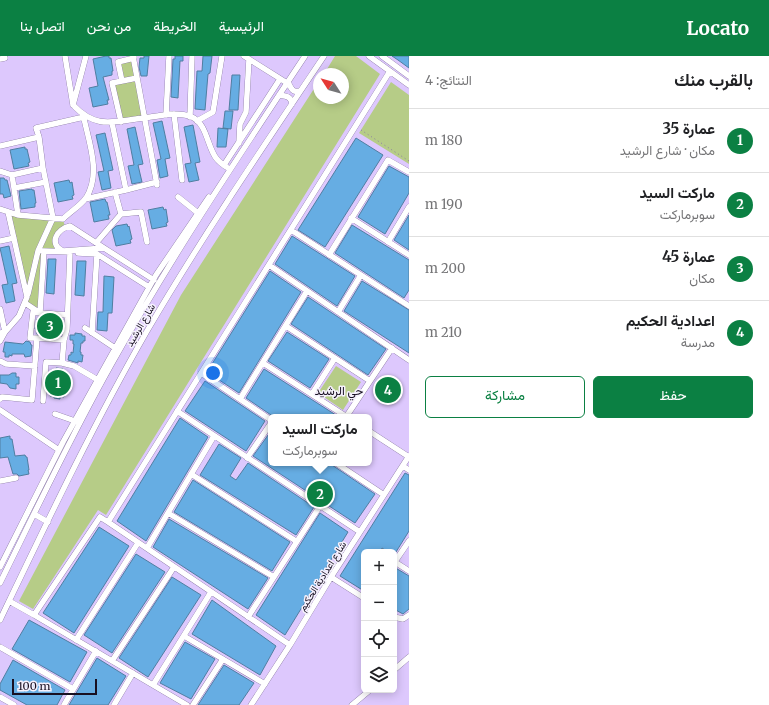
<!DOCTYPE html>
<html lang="ar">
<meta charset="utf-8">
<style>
:root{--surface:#fff;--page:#f2f2f2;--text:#202124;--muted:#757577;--line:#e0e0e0;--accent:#0b8043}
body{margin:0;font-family:Merriweather,Vazirmatn,serif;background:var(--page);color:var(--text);direction:rtl}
.controls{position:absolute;right:12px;bottom:12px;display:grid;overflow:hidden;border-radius:6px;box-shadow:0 2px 10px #0003}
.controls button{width:36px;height:36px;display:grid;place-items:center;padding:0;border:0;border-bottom:1px solid var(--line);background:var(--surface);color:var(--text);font:20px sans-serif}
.compass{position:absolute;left:313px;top:12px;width:36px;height:36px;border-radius:50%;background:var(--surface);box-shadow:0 2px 10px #0003;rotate:306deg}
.scale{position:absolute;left:12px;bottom:10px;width:85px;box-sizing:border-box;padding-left:4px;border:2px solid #181022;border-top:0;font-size:11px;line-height:14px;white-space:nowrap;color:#181022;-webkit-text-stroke:3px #f6f2fd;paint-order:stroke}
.you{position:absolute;left:213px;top:317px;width:14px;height:14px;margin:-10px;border:3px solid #fff;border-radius:50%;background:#1a73e8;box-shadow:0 0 0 6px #1a73e833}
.badge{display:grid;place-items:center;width:26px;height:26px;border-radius:50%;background:var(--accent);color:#fff;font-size:13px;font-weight:700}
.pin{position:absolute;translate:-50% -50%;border:2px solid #fff;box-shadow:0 1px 4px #0006}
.popup{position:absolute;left:268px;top:358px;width:104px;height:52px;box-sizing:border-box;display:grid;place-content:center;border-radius:6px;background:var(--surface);filter:drop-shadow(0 1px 3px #0005);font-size:13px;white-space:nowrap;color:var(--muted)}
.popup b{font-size:15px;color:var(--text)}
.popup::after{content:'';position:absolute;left:50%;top:100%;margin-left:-8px;border:8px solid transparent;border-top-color:var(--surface)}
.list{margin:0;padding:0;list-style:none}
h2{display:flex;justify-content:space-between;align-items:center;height:52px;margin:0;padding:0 16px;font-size:17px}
h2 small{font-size:13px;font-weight:400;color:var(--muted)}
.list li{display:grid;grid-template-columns:26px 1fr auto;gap:12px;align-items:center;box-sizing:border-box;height:64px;padding:0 16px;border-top:1px solid var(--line)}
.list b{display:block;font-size:15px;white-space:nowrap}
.list p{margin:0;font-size:13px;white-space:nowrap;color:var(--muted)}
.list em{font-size:13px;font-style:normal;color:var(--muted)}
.actions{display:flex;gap:8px;padding:12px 16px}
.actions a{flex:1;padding:9px 0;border:1px solid var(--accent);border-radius:6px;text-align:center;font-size:14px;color:var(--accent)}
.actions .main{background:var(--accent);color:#fff}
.icon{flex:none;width:22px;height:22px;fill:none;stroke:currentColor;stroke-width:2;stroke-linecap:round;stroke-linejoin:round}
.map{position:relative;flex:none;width:409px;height:649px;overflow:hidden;direction:ltr}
header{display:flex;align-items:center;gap:24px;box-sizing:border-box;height:56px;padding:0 20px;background:var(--accent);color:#fff}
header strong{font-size:19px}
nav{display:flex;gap:22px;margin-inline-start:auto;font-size:14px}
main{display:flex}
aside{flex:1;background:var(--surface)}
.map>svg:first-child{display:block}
.green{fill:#b6cc87}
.building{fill:#66ade3;stroke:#507ea1}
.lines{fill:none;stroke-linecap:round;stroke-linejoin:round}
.minor-casing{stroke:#7a6796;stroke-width:6}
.path{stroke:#8d7da4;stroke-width:1;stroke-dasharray:1 3;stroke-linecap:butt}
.minor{stroke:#fff;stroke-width:5.5}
.labels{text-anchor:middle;stroke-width:3;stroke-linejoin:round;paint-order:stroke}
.street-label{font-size:10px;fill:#181022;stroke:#f6f2fd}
.quarter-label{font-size:12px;fill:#181022;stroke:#f6f2fd}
</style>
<header>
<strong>Locato</strong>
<nav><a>الرئيسية</a><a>الخريطة</a><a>من نحن</a><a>اتصل بنا</a></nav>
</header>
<main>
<aside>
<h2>بالقرب منك<small>النتائج: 4</small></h2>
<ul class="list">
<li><span class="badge">1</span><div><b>عمارة 35</b><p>مكان · شارع الرشيد</p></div><em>180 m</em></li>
<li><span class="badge">2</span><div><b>ماركت السيد</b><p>سوبرماركت</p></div><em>190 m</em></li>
<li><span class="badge">3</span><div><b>عمارة 45</b><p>مكان</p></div><em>200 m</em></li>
<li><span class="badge">4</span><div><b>اعدادية الحكيم</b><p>مدرسة</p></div><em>210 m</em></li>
</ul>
<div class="actions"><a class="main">حفظ</a><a>مشاركة</a></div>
</aside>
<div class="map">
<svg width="409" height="649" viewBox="0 0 409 649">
<rect width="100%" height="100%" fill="#ddc8fd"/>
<!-- green -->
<path class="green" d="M335 0H356L380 18 106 459 98 454 33 553 19 545 181 239 319 25V42H343V18H324Z
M133 2 145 61 121 66 112 27 122 25 118 6Z
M391 26 409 39V108L359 77Z
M8 156 63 163 65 171 58 177V192L44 195 40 257 25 247 27 241Z
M336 310 361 326 343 354 318 337Z"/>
<!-- building -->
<path class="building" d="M106 0H109V2H111L113 15H112V19L103 21 109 44H107L108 48 93 51 89 32 98 30 93 3Z
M144 0H149L147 20H141L139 11 140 2H144Z
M175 0H183V5H180L178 42 171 41 173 3H175Z
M203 0H212L210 17 208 18 205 54 195 53 197 15H202Z
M392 0H409V12L398 4Z
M232 19H240L238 54H229Z
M225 55H233L231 73 223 72Z
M162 65 170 102 165 103 168 120 160 122 157 104 161 103 153 67Z
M193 69 200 106 195 107 199 124 189 126 185 108 191 107 184 71Z
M135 71 143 108 138 109 142 126 132 128 128 110 134 109 127 73Z
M218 72 228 73 226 91H217Z
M105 77 113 114 108 115 111 132 102 134 98 116 104 115 96 79Z
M356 82 383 99 325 191 298 174Z
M25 91V93H27L30 106 28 107 29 110 14 113 10 94Z
M389 110 409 121V137L385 178 358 161Z
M0 122H4L5 124H7L11 140 4 142 3 138H0Z
M69 124 70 127 72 126 74 139 72 140 73 143 58 146 54 127Z
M32 133V134H34L36 147H35V151L21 153 19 135Z
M105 143 106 146H107L110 159H108L109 163 94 166 90 146Z
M163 151 164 154 166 153 168 166 166 167 167 170 152 173 148 154Z
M409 159V194L394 184Z
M127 168 128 171 129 170 132 183 130 184 131 187 116 190 112 174 116 170Z
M352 169 409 204V234L404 242 335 197Z
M292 180 355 220 337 250 275 208Z
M9 190 17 227 12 228 15 245 6 247 2 229 8 228 0 192Z
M48 203H56L54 238 46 237Z
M77 205H86L84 240 75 239Z
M270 215 301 236 239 337 207 316Z
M104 220 114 221 112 257H108L107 275 97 274 98 256H103Z
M362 225 409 254V297L344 255Z
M308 241 386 293 368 319 291 268Z
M37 263 55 265 58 263H63L61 278H57L56 275H44V276H41V278H37V273H35Z
M287 276 329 303 310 332 268 305Z
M75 277 82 278V280H85V285H83V287H81L80 296H81V299H83L82 306 78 305V307L68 304 69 299H71V296L73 297 74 288H73V284H70V279H75Z
M26 285 30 286 31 289H32L31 300 25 301 24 298H12V300L9 299V301H5V296H3L5 286 23 288Z
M56 312 63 313 62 315H66V320H64V322H62L61 331H63V334H64V341L60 340V343L54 342V340H50V334H53V332H55L56 323H54V320H51V314L56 315Z
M264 313 339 361H274L246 342Z
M12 317H16V321H19V328H16V333L10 332 7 328 0 327V319H9Z
M205 325 265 365 246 395 185 355Z
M180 362 208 381 146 485 117 465Z
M271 375V407H329L375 438 355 467 253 400Z
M10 380V383H12L15 400 25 399 26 401H27L29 414H28L29 418 19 420 17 418H13L8 401 0 402V382Z
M219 388 241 402 230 420 236 424 248 407 314 451 296 479 200 419Z
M405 417 409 419V475L396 496H388L382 492 380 496H364V535L340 520Z
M193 424 290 486 272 515 174 456Z
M320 457 348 476 285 579 256 559Z
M169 463 268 522 248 553 153 491Z
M99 471 129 490 74 577 43 557Z
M136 498 165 516 112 597 84 579Z
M394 511 409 520V553L403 558 394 553Z
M172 521 201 539 148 621 119 602Z
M212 544 276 590 260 619 192 578Z
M29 564 87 596 70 626 12 593Z
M185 586 215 603 191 643 160 627Z
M97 602 126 620 108 649H69Z
M13 604 65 634 57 649H27L0 634V628Z
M224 609 254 627 239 649H198Z"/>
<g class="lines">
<!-- minor casing -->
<g class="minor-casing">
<path id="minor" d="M65 0 73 49 86 0
M133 0 157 129
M244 0 287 27
M369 0 409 29
M382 0 409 20
M0 3 5 2
M122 25 118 6 134 2V1
M288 26C291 32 292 37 300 35
M279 39C286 40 291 40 292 48
M73 49C94 71 109 67 136 63 148 61 159 60 170 58 177 58 186 58 192 61 207 68 207 90 216 102 219 106 223 109 228 112
M174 58 182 124
M166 59 169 0
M190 61 192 0
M197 65 213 56 222 0
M121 66 112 27 137 22
M112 67 126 134 157 126
M239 87 240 68 246 56 249 3
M0 90 39 81 36 72 84 61
M224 109 280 23
M0 115 12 119 43 112 39 81
M12 119 18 159
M14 132 46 126
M178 141 198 157
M85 143 126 134
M0 153 18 159 63 163C70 156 80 150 86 142 102 117 88 84 83 58
M121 158 141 156 147 186
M351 162 409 199
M291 174 409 250
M0 185 14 182
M388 186 409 151
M96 187 121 158 115 136
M104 192 63 195C48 188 57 173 70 170L104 192 154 224
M42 195H44L40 257 67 259
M44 195 70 196 67 273 64 284
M78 197 97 198 92 277
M97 198 149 231
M329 199 388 104 409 116
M269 209 409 304
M28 238 38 195 53 162 43 112
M25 247 40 257
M0 253 5 276 0 285
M338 256 361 219
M286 270 370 325
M85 272 115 292
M0 277 5 276 19 260 27 241 8 156
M37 282 64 284 62 307 46 306 43 345
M0 305 6 308 35 310
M62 307 74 310 98 324
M263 307 347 361
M201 317 271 364
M312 338 335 302
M0 343 2 341 32 344 37 282H30L33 256 40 257
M240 343 307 235
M0 354 59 394
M177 355 360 476
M55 358 75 365
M346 361 392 292
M369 375 409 401
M247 402 271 367
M336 407 384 439
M403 410 409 414
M191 418 296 485
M0 425 16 422
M168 457 274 521
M34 458 48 466
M108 466 290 589
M147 492 214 380
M395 506 409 515
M394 507 409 485
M0 511 63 386 156 219 209 141
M331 521 364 542
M0 527C36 454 71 380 111 309 170 203 238 101 305 0
M9 545 34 559 100 461 108 466 390 15
M34 559 187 649
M248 561 320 450
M394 561 403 563 409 559
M0 564C47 466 93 369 147 275 202 181 263 91 324 0
M184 580 265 628
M76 584 138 487
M0 591 73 633
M112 605 174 511
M394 614 409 601
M153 629 211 536
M0 641 14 649
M64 649 96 595
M114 649 133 617
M193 649 223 603
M251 649 290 589 331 521 409 400
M352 649 370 634"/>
</g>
<!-- path -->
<path class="path" d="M361 74 409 105"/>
<!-- minor -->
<use href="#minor" class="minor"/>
</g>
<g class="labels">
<!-- street labels -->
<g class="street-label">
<text transform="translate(140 269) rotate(-60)" y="4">شارع الرشيد</text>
<text transform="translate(322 520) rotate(-58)" y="4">شارع اعدادية الحكيم</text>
</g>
<!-- quarter labels -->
<g class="quarter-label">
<text x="339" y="339">حي الرشيد</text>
</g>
</g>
</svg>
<div class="controls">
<button>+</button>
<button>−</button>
<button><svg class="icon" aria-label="locate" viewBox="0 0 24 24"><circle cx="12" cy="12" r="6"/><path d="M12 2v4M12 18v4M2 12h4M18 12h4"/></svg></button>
<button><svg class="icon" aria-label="layers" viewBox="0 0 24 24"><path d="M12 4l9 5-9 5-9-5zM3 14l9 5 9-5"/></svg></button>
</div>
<svg class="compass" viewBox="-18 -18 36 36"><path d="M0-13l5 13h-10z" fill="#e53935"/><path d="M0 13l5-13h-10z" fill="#757577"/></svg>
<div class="scale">100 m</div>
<div class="you"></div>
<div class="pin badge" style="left:58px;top:327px">1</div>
<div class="pin badge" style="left:320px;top:438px">2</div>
<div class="popup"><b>ماركت السيد</b>سوبرماركت</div>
<div class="pin badge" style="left:50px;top:270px">3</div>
<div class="pin badge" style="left:388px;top:334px">4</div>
</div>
</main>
